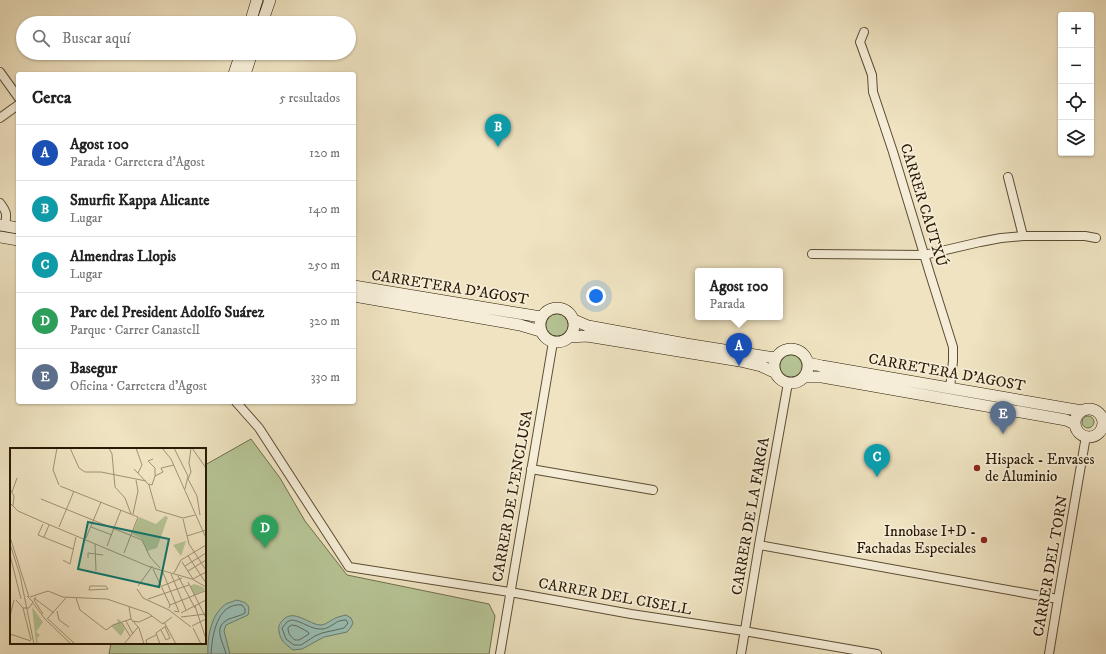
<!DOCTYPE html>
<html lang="es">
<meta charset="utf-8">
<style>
:root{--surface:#fff;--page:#f2f2f2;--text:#222;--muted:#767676;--line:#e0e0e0;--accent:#1a73e8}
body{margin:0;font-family:"IM FELL DW Pica",serif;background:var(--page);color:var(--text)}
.controls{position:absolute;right:12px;top:12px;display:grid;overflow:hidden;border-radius:4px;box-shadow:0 1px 3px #0004}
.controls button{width:36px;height:36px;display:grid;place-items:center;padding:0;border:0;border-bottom:1px solid var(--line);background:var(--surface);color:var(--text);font:20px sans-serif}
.you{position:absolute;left:596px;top:296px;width:14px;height:14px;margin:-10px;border:3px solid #fff;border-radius:50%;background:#1a73e8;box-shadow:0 0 0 6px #1a73e833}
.badge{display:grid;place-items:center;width:26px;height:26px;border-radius:50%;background:var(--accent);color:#fff;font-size:13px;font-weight:700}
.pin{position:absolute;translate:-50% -33px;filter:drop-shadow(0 1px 2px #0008)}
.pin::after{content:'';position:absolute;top:21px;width:14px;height:12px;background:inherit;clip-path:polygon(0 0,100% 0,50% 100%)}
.popup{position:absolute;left:695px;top:268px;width:88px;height:52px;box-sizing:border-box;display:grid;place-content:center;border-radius:4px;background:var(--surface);filter:drop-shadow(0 1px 3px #0005);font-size:13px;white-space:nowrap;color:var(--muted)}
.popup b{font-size:15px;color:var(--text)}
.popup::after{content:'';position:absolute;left:50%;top:100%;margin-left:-8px;border:8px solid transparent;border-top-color:var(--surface)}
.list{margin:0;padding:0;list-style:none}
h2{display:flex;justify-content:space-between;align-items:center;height:52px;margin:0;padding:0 16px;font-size:17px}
h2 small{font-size:13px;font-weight:400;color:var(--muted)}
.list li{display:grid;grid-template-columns:26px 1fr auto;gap:12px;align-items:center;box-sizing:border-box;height:56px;padding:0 16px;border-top:1px solid var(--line)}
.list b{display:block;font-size:15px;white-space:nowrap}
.list p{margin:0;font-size:13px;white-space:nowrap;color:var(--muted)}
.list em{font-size:13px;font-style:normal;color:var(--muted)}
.icon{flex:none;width:22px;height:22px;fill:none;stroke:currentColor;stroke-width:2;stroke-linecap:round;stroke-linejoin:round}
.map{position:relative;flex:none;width:1106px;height:654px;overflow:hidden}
.search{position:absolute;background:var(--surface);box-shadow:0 1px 3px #0004;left:16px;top:16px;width:340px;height:44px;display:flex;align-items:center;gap:10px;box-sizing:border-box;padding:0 14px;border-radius:22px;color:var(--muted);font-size:15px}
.panel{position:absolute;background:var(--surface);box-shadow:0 1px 3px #0004;left:16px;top:72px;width:340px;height:332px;border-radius:4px}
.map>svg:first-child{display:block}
.green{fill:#b6c495;stroke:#706e4c}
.water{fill:#9abeb4;stroke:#6d7c6e}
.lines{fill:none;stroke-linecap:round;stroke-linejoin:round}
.shore{stroke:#626c5c;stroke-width:1}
.street-casing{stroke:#5b4c33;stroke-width:10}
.secondary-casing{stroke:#2a1904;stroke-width:12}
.street{stroke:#f5edd7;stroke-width:8}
.secondary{stroke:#f5edd7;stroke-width:11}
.poi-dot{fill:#8f2418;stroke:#f5edd7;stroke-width:1.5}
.labels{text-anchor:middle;stroke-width:3.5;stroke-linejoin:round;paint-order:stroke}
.street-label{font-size:15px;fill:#2a1904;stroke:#f5edd7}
.poi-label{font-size:15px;fill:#2a1904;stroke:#f5edd7;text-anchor:start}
.inset-road{fill:none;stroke:#a09275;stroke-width:1}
.view{fill:#0f766e;fill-opacity:0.15;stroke:#0f766e;stroke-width:2}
.inset-edge{fill:none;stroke:#2a1904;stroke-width:2}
</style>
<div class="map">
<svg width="1106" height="654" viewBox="0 0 1106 654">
<rect width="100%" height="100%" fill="#efe3c1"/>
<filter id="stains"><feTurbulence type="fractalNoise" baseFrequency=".005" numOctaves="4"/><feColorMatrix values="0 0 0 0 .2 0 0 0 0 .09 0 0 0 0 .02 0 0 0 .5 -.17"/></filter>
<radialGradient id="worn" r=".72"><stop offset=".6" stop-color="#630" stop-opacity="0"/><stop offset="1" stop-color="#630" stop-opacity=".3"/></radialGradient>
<!-- green -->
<path class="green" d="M546 325a11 11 0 1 1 22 0a11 11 0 1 1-22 0Z
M780 366a11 11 0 1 1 22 0a11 11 0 1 1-22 0Z
M1082 422a6 6 0 1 1 12 0a6 6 0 1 1-12 0Z
M251 439 280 478 305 521 347 575 489 604 495 616 489 654H109L111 643H205V465Z"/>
<!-- water -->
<path class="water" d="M236 600C246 602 251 604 248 615L226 625 224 631 230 654H208C207 638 211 614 226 604 229 602 233 602 236 600Z
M346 615 351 618 353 623 351 627 347 632 324 637 302 649 293 650C285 644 280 640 279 631 278 626 280 623 283 620 294 608 309 625 321 625 325 625 328 622 332 620 336 617 342 616 346 615Z"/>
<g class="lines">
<!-- shore -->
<path class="shore" d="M292 620C303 621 311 630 322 629 327 629 330 626 334 624 337 621 342 620 346 620L348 623 344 628 322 633 315 636 301 645H294L286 639 282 628 287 622Z
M292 625 297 626 308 632 309 634 299 640H295C291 637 288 634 288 628Z
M211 654C212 636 217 602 242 605L245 609V613C240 616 234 617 229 619 212 627 223 641 226 654"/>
<!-- street casing -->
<g class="street-casing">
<path id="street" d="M864 32 860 42 872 75 873 92 893 152 930 274 953 347V361L950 388
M0 72 18 97
M0 118 18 105
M0 203C7 212 7 214 5 226
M1023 236H1085L1096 238
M812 254 924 255 980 242 1001 238 1023 236 1008 177
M236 402 259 428 349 567 510 592 631 614 744 631 877 654
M531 469 653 490
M759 545 1058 599
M500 654 553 342
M741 654 759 545 788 383
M1049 654 1058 599 1086 436"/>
</g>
<!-- secondary casing -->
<g class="secondary-casing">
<path id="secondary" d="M250 23 257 0
M262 23 270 0
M234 74 241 53
M245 74 252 53
M0 225 18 228
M0 237 18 240
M354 286 541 317
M354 296 520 325 540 331
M540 325a17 17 0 1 1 34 0a17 17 0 1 1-34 0Z
M574 320 588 326 686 344 775 358
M570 337 587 336 740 361 761 366 774 372
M774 366a17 17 0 1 1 34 0a17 17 0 1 1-34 0Z
M808 363 822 366 1082 411
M804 377H822L1066 420 1075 424
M1075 423a14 14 0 1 1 28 0a14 14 0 1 1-28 0Z"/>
</g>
<!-- street -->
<use href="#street" class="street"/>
<!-- secondary -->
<use href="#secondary" class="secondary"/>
</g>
<!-- markers -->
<g class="poi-dot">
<circle cx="977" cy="468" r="4"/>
<circle cx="984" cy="540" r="4"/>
</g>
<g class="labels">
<!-- street labels -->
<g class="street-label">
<text transform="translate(924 205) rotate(73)" y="5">CARRER CAUTXÚ</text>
<text transform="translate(450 287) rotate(9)" y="5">CARRETERA D'AGOST</text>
<text transform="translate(947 372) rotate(10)" y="5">CARRETERA D'AGOST</text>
<text transform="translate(512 496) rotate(-80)" y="5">CARRER DE L'ENCLUSA</text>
<text transform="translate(750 516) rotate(-80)" y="5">CARRER DE LA FARGA</text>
<text transform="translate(1050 566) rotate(-80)" y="5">CARRER DEL TORN</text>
<text transform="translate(615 596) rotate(10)" y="5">CARRER DEL CISELL</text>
</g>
<!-- poi labels -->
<g class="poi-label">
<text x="985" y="464">Hispack - Envases<tspan x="985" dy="17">de Aluminio</tspan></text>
<text x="976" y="536" text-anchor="end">Innobase I+D -<tspan x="976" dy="17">Fachadas Especiales</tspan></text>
</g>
</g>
<!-- overview -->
<g transform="translate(10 448)">
<rect width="196" height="196" fill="#efe3c1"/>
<path d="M155 68 158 69 147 100 137 103 132 91 122 86 129 69 146 76ZM176 93 171 108 163 97ZM184 136 193 139 195 142 184 147 180 138ZM22 159 33 174 26 184 30 187 27 190 28 196 26 194ZM107 171 110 172 115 181 111 188 101 178 108 175Z" fill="#b6c495"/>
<path class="inset-road" d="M47 0 43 22 49 37M60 0 69 20 75 24H91L136 33M99 0 102 6 105 39 115 50 121 66M126 0 132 17 128 25M152 0 161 11 196 90M164 0 178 28 175 41M181 0 179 15 181 24 178 31 187 48 190 67M182 0 196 20M124 21 139 37 146 62 173 70 185 67M145 28 153 24 151 20 164 17M139 36 142 37 145 28V20L138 13 143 11M50 38 128 69 114 105M0 41 4 48 3 58M2 44 7 30M31 51 132 92 140 109 150 120M0 55 8 63 33 74M123 66 128 43 126 32M173 71 179 96 196 122M33 74 140 119M33 76 28 87 63 101M49 79 64 43M81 79 102 87M177 88 196 82M0 89 19 149M34 89 39 77M76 90 91 54M0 96 10 127 24 196M85 96 86 123M97 98 111 62M0 107 11 151M178 108 196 135M78 110V105L93 107M53 112 60 116 66 89M172 114 183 131M175 118 196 105M143 119H140L182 131 196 139M143 121 160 157 159 160M152 122 169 164 164 163M178 123 196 112M164 125 171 112 196 97M161 126 176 162M168 128 185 160M183 131 196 124M178 134 196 170M80 138H96L98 141 79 142ZM128 138 141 120M152 138 172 130M127 141 133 150 159 162 181 179M20 149 38 143 53 149 97 151 138 165 150 174M26 149 24 152 33 166M24 150 44 165M66 150 70 162 96 182 103 177 121 171M138 151 179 137M6 152 13 160H19L23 154 17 148M23 155 35 171 61 196M160 157 195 143M185 158 196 191M119 159 121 171 129 180 134 196M13 160 21 192M47 163 49 172 59 179M171 165 196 152M0 168 4 152M171 169 196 166M37 171 56 150M38 171 65 196M116 173 123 186M122 173 129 174 142 168M150 174 153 176 162 169M154 174 166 196M112 175 120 188M182 178 196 171M183 180 191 196M151 182 156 192 160 190 155 179M0 186 21 193M114 196 128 179M137 196 136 192 146 187M150 196 146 185 156 178"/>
<path class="view" d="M78 74 159 91 149 139 68 121Z"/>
<rect width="196" height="196" class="inset-edge"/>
</g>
<rect width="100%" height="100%" filter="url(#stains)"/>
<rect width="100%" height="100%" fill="url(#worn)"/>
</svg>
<div class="controls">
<button>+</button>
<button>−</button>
<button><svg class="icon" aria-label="locate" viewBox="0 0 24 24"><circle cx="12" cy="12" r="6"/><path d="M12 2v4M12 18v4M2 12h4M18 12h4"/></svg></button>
<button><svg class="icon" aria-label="layers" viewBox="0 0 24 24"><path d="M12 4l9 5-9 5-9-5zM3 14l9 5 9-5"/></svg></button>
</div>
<div class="you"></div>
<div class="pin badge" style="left:739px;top:366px;background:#1a4fb4">A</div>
<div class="popup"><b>Agost 100</b>Parada</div>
<div class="pin badge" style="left:498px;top:147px;background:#0f9aa8">B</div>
<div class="pin badge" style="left:877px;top:477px;background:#0f9aa8">C</div>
<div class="pin badge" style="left:265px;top:548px;background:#2e9e5b">D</div>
<div class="pin badge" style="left:1003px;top:434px;background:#5c6f8a">E</div>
<div class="search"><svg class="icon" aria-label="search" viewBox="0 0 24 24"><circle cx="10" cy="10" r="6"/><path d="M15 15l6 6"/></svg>Buscar aquí</div>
<section class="panel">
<h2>Cerca<small>5 resultados</small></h2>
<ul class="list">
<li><span class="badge" style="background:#1a4fb4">A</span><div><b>Agost 100</b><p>Parada · Carretera d'Agost</p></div><em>120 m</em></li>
<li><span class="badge" style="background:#0f9aa8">B</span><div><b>Smurfit Kappa Alicante</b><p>Lugar</p></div><em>140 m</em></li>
<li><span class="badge" style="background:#0f9aa8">C</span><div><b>Almendras Llopis</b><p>Lugar</p></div><em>250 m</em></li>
<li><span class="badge" style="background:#2e9e5b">D</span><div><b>Parc del President Adolfo Suárez</b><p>Parque · Carrer Canastell</p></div><em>320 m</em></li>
<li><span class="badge" style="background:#5c6f8a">E</span><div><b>Basegur</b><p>Oficina · Carretera d'Agost</p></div><em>330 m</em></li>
</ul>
</section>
</div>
